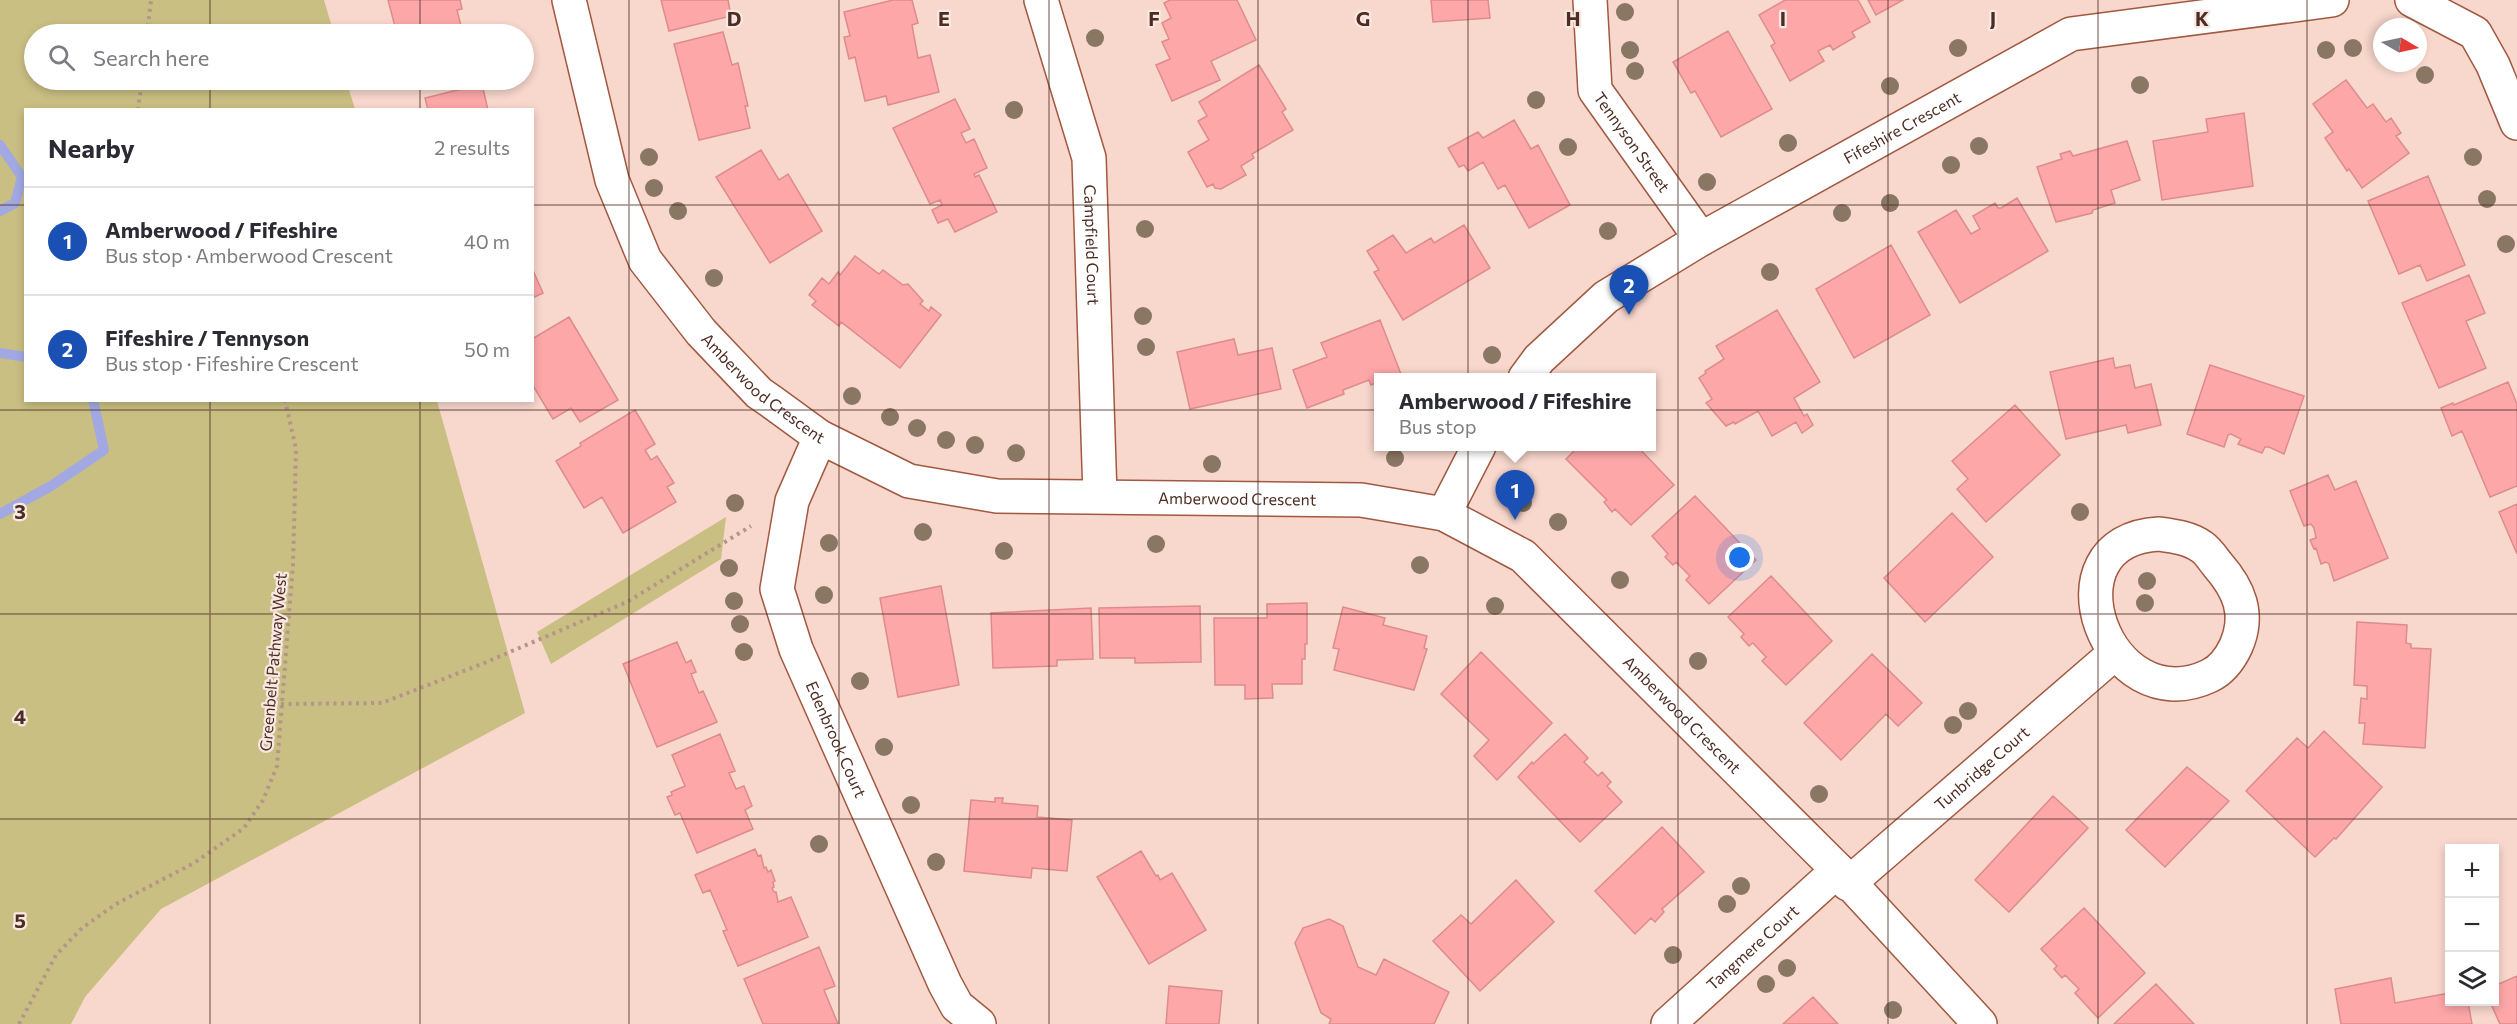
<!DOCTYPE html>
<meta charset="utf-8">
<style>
:root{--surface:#fff;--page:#f7f7f7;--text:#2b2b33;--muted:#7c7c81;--line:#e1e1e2;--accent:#0f766e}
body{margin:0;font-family:Commissioner,sans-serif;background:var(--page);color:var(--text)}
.controls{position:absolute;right:18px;bottom:18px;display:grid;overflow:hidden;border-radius:0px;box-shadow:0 3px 9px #0003}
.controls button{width:54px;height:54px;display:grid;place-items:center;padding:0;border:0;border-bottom:2px solid var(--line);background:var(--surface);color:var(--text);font:30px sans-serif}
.compass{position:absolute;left:2373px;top:18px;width:54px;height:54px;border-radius:50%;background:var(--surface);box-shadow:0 3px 9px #0003;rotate:99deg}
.you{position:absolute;left:1740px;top:558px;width:21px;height:21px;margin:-15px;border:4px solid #fff;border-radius:50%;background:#1a73e8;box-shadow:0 0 0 9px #1a73e833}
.badge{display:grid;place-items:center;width:39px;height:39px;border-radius:50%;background:var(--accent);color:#fff;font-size:20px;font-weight:700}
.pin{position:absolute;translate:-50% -50px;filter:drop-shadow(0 2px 3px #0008)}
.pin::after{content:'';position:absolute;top:32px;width:21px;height:18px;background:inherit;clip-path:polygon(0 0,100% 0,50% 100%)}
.popup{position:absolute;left:1374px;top:373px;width:282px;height:78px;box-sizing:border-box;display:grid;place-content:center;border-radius:0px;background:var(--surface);filter:drop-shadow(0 2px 4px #0005);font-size:20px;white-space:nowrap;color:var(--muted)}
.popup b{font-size:22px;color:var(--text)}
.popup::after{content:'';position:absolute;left:50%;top:100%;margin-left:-12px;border:12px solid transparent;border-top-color:var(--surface)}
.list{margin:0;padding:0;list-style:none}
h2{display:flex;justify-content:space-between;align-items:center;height:78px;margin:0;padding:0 24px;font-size:26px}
h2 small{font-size:20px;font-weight:400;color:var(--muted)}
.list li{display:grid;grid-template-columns:39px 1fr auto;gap:18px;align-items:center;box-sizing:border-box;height:108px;padding:0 24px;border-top:2px solid var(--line)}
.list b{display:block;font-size:22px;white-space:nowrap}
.list p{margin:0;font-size:20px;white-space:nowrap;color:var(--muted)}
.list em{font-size:20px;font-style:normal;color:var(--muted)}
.icon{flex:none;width:33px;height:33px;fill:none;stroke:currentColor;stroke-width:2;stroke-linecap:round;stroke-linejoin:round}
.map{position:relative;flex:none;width:2517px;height:1024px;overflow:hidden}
.search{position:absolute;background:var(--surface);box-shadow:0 3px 9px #0003;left:24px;top:24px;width:510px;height:66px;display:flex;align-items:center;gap:15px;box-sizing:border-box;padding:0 21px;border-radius:33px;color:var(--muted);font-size:22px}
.panel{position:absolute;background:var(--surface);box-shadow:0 3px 9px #0003;left:24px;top:108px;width:510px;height:294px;border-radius:0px}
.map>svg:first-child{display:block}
.green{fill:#cabf82}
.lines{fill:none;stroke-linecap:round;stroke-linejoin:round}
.stream{stroke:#a2a9e2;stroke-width:10}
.building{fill:#fda7a8;stroke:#de8b8c;stroke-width:1.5}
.minor-casing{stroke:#a15941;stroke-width:36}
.tertiary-casing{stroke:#a15941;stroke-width:36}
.path{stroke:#b5958a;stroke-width:4;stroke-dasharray:3 4.5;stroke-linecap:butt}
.minor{stroke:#fff;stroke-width:33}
.tertiary{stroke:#fff;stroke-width:33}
.tree{fill:#897763}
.grid{fill:none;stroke:#4d2d23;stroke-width:1.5;stroke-opacity:0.55}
.labels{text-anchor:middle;stroke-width:4.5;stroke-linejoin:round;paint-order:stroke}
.street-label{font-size:16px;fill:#4d2d23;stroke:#f9e8e2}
.grid-label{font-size:20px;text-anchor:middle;font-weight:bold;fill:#4d2d23;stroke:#f9e8e2;stroke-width:4.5;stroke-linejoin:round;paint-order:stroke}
</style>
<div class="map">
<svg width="2517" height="1024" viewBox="0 0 2517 1024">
<rect width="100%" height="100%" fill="#f8d7cc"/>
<!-- green -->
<path class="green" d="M0 0H324L334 34H34V80H346L355 109 26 110V400L437 401 525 713 161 909 85 997 71 1024H0Z
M726 517 721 559 551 664 537 632Z"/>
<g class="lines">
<!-- stream -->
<path class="stream" d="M0 145 22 177 15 203 0 211
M0 353 26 357
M0 514 51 486 104 450 93 400"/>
</g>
<!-- building -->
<path class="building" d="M388 0H460L462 9 457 10 463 34H397Z
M661 0H728L731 16 669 31Z
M893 0H912L918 23 912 25 918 58 930 55 939 92 888 105 886 96 865 101 855 57 849 59 844 37 850 36 844 12Z
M1170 0H1237L1256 40 1211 61 1220 80 1172 101 1156 65 1170 59 1162 42 1169 39 1162 23 1171 18 1164 3Z
M1431 0H1488L1490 18 1433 22Z
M1785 0H1858L1870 22 1852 32 1855 37 1833 50 1830 45 1818 51 1824 61 1790 81 1771 46 1775 43 1759 15Z
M1868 0H1903L1876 15Z
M1728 31 1772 109 1721 137 1695 91 1691 93 1673 62Z
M723 32 732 65 738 63 748 106H745L750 128 699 140 674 44Z
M1259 65 1286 109 1282 112 1293 130 1252 154 1254 158 1241 166 1246 175 1221 189 1215 188 1213 184 1207 187 1188 152 1209 140 1198 121 1207 116 1199 102Z
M2346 80 2367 108 2373 104 2386 122 2391 118 2401 133 2396 136 2409 153 2362 188 2349 169 2347 171 2325 138 2333 132 2313 104Z
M482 84 488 110H428L425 98Z
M955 99 970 129 961 133 966 143 974 139 987 168 974 174 975 177 979 175 997 212 955 232 948 219 938 223 932 210 942 205 940 200 930 204 893 128Z
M2244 113 2253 186 2162 200 2153 141 2208 132 2206 119Z
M1514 120 1531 149 1538 145 1570 205 1529 228 1505 185 1498 189 1483 162 1468 171 1464 165 1459 167 1448 148 1478 132 1483 138Z
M2127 141 2140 180 2111 190 2115 203 2093 210 2092 213 2056 222 2037 167 2062 159 2060 154 2070 151 2073 156Z
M761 150 779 180 788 174 822 231 770 263 716 177Z
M2428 176 2465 265 2427 281 2420 265 2399 274 2368 201Z
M2017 198 2048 251 1960 303 1918 232 1956 210 1971 234 1980 229 1973 216 1995 203 1998 208H2001Z
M1464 225 1490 268 1403 320 1374 272 1379 270 1367 251 1393 235 1406 253 1431 238 1434 243Z
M1891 245 1930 315 1854 358 1816 289Z
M855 256 879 274 883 270 903 285 908 284 923 301 920 304 929 311 931 307 941 315 900 368 841 322 839 326 812 305 816 301 809 295 822 278 829 284 838 272 840 275Z
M532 268 543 293 532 298Z
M2469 275 2485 313 2466 321 2486 368 2439 388 2402 303Z
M1777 310 1820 382 1794 398 1804 416 1807 414 1813 425 1802 433 1796 422 1772 436 1758 411 1735 424 1734 422 1726 426 1706 403 1712 399 1699 378 1706 373 1705 371 1724 359 1716 346Z
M569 317 618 400 580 422 571 408 553 419 532 384V339Z
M1380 320 1401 374 1391 378H1378V382L1371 385 1369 380 1343 390 1344 394 1307 408 1293 370 1327 357 1321 343Z
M1234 339 1238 355 1272 348 1281 389 1190 409 1177 352Z
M2113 358 2115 368 2130 365 2135 388 2151 384 2161 425 2128 433 2126 425 2066 439 2050 372Z
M2210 365 2304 396 2284 454 2269 447H2265L2262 453 2238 444 2241 439 2231 434 2228 435 2224 447 2187 434Z
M2508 382 2517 404V486L2490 497 2462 431 2452 436 2441 408 2453 403 2454 405Z
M2015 405 2060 455 1986 522 1957 489 1968 479 1952 461Z
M635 410 655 444 645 450 651 460 657 456 674 483 667 487 676 502 623 533 602 497 584 508 556 461 581 446 580 443Z
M1579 446H1637L1674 485 1631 525 1615 509 1612 512 1604 502 1607 500 1566 459Z
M2328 475 2335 490 2356 481 2388 558 2334 581 2329 564 2326 562 2321 564 2316 548 2314 549 2310 540 2316 538 2314 528 2311 524 2304 526 2290 491Z
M1695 496 1756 560 1709 604 1686 580 1690 576 1676 562 1673 565 1665 557 1668 554 1652 536Z
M2517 504V554L2499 512Z
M1952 513 1993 557 1925 622 1884 578Z
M1771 576 1832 641 1786 685 1762 661 1766 657 1753 643 1749 646 1741 637 1744 634 1728 617Z
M941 586 959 685 898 697 880 598Z
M1307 603V644H1305V659H1302V684H1272L1273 698 1245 699V685H1215L1214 618H1267V604Z
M1200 606 1201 662 1135 663V658H1100L1099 608Z
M1343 607 1385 618 1383 625 1427 636 1424 648 1427 649 1414 690 1334 670 1339 649 1333 648Z
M1091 608 1093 659 1057 660V666L993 668 991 613Z
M2357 622 2407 625 2406 643 2411 644V648L2431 649 2425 748 2363 744 2365 723H2359L2361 698 2367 699V686L2354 685Z
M677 642 686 663 691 660 696 672 691 674 699 693 703 691 717 722 657 747 623 664Z
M1481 652 1552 723 1497 780 1474 756 1489 740 1441 694Z
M1872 654 1922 703 1898 726 1886 714 1841 760 1804 723Z
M2324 731 2382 787 2336 839 2334 838 2315 857 2246 791 2297 738 2308 748Z
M720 734 735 771 729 773 736 789 744 786 752 806 745 810 753 829 697 853 680 813 675 815 667 797 672 795 671 792 685 786 672 755Z
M1565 734 1588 758 1584 762 1598 776 1602 772 1611 782 1607 786 1622 802 1580 842 1518 777 1532 762 1533 764Z
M2187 767 2229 801 2165 867 2126 830Z
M2053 796 2088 828 2009 912 1975 880Z
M995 798H1003L1002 803 1038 806 1037 817 1072 820 1067 871 1032 868 1031 878 964 871 971 800 995 802Z
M1662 827 1704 872 1662 909 1664 912 1655 922 1651 918 1635 934 1595 891Z
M755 849 758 856 761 855 764 868 766 867 768 872 771 870 775 881 773 882 774 887 772 888 774 892H776L778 902 791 897 808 937 738 966 723 931 727 930 710 890 703 893 695 875Z
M1141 851 1156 876 1158 875 1160 880 1172 873 1206 930 1149 964 1097 877Z
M1516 880 1554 922 1480 991 1433 941 1461 915 1471 924Z
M2084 908 2145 973 2098 1018 2075 993 2079 989 2065 975 2062 978 2054 969 2057 966 2041 949Z
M1329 919 1343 926 1358 967 1376 975 1384 959 1449 992 1434 1024H1329L1331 1019 1321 1013 1295 943 1303 928Z
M819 947 835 986 824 990 838 1024H763L744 979Z
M2517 976V1024H2500L2490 1002H2494V986Z
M2391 978 2395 1003 2450 993V1002H2468L2472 1024H2341L2335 989Z
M2156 984 2194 1024H2114Z
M1169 986 1222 991 1219 1024H1166Z
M1813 997 1838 1024H1783Z"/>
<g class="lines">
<!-- minor casing -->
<g class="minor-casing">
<g id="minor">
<path id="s1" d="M1041 0 1089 158 1100 496"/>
<path id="s2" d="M1590 0 1595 90 1701 239"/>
<path d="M2412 0 2475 33 2493 65 2517 123"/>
<path id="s3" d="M1525 378 1539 359 1606 297 1701 239 2071 34 2332 0"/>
<path id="s4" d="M820 437 792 501 777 589 796 649 945 984 957 1006 979 1024"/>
<path d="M1444 514 1479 446"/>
<path d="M2159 534C2174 536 2190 538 2202 547 2208 551 2213 559 2217 564 2239 589 2250 614 2236 646 2230 659 2222 670 2209 676 2107 724 2040 540 2159 534Z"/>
<path id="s5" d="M1848 884 2115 653"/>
<path id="s6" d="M1668 1024 1838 870"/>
</g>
</g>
<!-- tertiary casing -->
<g class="tertiary-casing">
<g id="tertiary">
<path id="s7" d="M569 0 612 180 645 260 701 332 759 393 772 402 820 437 909 481 997 496 1361 500 1444 514 1523 556 1838 870 1980 1024"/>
</g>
</g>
<!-- path -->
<path class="path" d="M147 34 151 0
M138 110 142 80
M281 704 382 703 484 663 627 602 751 526
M19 1024 56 955 82 928 116 904 194 863 244 828 263 800 277 766 293 564 296 449 285 400"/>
<!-- minor -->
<use href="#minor" class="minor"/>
<!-- tertiary -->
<use href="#tertiary" class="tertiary"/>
</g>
<!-- trees -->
<g class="tree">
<circle cx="1625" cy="12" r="9"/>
<circle cx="1095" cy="38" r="9"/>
<circle cx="1958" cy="48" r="9"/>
<circle cx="2353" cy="48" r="9"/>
<circle cx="1630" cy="50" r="9"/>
<circle cx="2326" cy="50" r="9"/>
<circle cx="1635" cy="71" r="9"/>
<circle cx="2425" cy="75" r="9"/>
<circle cx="2140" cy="85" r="9"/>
<circle cx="1890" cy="86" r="9"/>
<circle cx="1536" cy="100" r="9"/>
<circle cx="1014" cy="110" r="9"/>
<circle cx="1788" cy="143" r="9"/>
<circle cx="1979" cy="146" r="9"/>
<circle cx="1568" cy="147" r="9"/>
<circle cx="649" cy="157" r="9"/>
<circle cx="2473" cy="157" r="9"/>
<circle cx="1951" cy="165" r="9"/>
<circle cx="1707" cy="182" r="9"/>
<circle cx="654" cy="188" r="9"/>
<circle cx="2487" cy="199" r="9"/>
<circle cx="1890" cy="203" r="9"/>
<circle cx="678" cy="211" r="9"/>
<circle cx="1842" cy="213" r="9"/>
<circle cx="1145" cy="229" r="9"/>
<circle cx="1608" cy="231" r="9"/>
<circle cx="2506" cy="244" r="9"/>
<circle cx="1770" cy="272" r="9"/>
<circle cx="714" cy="278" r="9"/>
<circle cx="1143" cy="316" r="9"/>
<circle cx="1146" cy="347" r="9"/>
<circle cx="1492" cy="355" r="9"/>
<circle cx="852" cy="396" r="9"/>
<circle cx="890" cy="417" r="9"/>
<circle cx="917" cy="428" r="9"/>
<circle cx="946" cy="440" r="9"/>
<circle cx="975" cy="445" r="9"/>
<circle cx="1016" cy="453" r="9"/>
<circle cx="1395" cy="458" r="9"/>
<circle cx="1212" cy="464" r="9"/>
<circle cx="735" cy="503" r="9"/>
<circle cx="1523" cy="503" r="9"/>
<circle cx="2080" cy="512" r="9"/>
<circle cx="1558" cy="522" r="9"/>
<circle cx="923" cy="532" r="9"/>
<circle cx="829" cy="543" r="9"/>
<circle cx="1156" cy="544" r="9"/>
<circle cx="1004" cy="551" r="9"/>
<circle cx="1420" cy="565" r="9"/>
<circle cx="729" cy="568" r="9"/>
<circle cx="1620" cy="580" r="9"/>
<circle cx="2147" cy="581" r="9"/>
<circle cx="824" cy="595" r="9"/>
<circle cx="734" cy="601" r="9"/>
<circle cx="2145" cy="603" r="9"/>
<circle cx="1495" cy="606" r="9"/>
<circle cx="740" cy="624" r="9"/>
<circle cx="744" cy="652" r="9"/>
<circle cx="1698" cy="661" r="9"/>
<circle cx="860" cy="681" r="9"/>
<circle cx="1968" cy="711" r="9"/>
<circle cx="1953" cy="725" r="9"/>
<circle cx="884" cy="747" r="9"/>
<circle cx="1819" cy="794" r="9"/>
<circle cx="911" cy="805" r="9"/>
<circle cx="819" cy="844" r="9"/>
<circle cx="936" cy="862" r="9"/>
<circle cx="1741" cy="886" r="9"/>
<circle cx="1727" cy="904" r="9"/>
<circle cx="1673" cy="955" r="9"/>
<circle cx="1787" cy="968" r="9"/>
<circle cx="1766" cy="984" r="9"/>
<circle cx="1893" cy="1010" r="9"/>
</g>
<!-- grid -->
<path class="grid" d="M210 0V34M420 0V34M629 0V1024M839 0V1024M1049 0V1024M1258 0V1024M1468 0V1024M1678 0V1024M1888 0V1024M2098 0V1024M2307 0V1024M210 80V110M420 80V110M0 205H26M532 205H2517M210 400V1024M420 400V1024M0 410H2517M0 614H2517M0 819H2517"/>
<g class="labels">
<!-- street labels -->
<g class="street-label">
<text dy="6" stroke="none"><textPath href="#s3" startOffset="456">Fifeshire Crescent</textPath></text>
<text dy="6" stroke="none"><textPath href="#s2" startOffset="154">Tennyson Street</textPath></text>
<text dy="6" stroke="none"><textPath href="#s1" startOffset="252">Campfield Court</textPath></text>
<text dy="6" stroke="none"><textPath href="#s7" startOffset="447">Amberwood Crescent</textPath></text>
<text dy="6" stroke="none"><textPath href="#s7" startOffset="951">Amberwood Crescent</textPath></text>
<text transform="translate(273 662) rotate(-85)" y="6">Greenbelt Pathway West</text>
<text dy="6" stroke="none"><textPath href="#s7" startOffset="1473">Amberwood Crescent</textPath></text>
<text dy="6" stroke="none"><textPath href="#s4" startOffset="321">Edenbrook Court</textPath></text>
<text dy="6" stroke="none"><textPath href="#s5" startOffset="177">Tunbridge Court</textPath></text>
<text dy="6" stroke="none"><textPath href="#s6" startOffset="114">Tangmere Court</textPath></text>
</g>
</g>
<g class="grid-label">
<text x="734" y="26">D</text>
<text x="944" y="26">E</text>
<text x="1154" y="26">F</text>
<text x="1363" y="26">G</text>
<text x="1573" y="26">H</text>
<text x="1783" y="26">I</text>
<text x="1993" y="26">J</text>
<text x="2202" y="26">K</text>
<text x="20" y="519">3</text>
<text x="20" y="724">4</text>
<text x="20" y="928">5</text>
</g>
</svg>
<div class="controls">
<button>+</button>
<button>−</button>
<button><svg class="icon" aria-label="layers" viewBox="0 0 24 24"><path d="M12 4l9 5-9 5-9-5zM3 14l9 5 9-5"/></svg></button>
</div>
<svg class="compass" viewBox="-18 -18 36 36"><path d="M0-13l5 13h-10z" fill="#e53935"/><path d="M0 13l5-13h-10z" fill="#7c7c81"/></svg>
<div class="you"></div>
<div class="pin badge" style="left:1515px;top:520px;background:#1a4fb4">1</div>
<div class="popup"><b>Amberwood / Fifeshire</b>Bus stop</div>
<div class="pin badge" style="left:1629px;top:315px;background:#1a4fb4">2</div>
<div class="search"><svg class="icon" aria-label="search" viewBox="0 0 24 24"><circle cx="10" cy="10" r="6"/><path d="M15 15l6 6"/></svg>Search here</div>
<section class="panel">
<h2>Nearby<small>2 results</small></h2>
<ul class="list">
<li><span class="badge" style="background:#1a4fb4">1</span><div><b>Amberwood / Fifeshire</b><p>Bus stop · Amberwood Crescent</p></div><em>40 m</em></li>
<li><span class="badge" style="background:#1a4fb4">2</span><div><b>Fifeshire / Tennyson</b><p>Bus stop · Fifeshire Crescent</p></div><em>50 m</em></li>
</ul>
</section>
</div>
